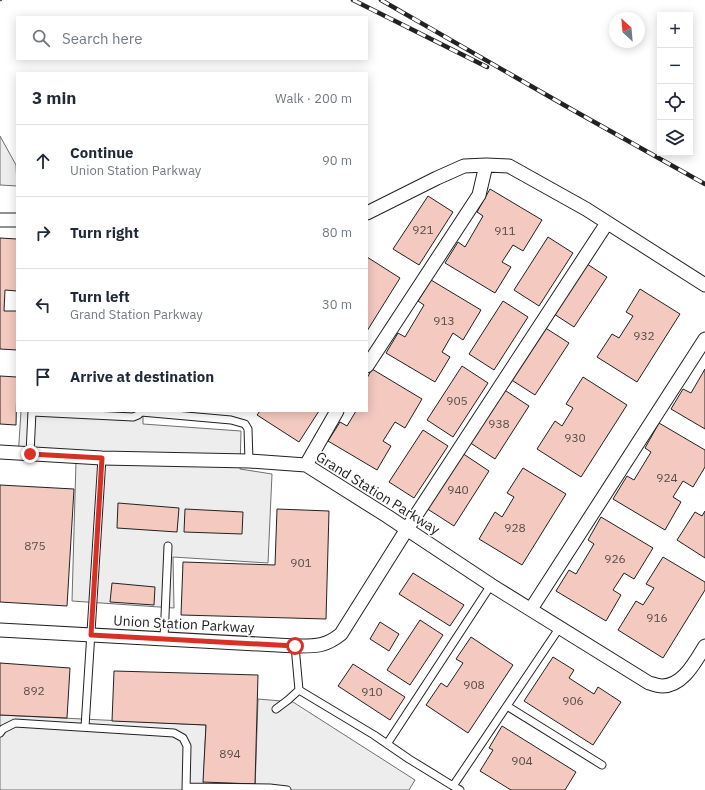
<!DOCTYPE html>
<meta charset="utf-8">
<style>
:root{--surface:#fff;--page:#f2f2f3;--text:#1f2937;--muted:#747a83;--line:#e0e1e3}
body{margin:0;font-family:"IBM Plex Sans",sans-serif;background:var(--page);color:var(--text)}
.controls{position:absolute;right:12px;top:12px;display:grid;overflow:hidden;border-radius:0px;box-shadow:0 2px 10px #0003}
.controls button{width:36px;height:36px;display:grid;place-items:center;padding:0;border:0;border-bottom:1px solid var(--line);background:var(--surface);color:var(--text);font:20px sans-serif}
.compass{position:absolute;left:609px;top:12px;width:36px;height:36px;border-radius:50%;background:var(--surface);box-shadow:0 2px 10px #0003;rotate:334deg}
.stop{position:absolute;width:12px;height:12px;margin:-9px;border:3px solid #d93025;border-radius:50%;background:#fff}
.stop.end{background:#d93025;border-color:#fff;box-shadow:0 1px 4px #0008}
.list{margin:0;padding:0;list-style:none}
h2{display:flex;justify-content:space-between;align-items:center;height:52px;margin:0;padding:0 16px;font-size:17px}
h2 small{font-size:13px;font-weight:400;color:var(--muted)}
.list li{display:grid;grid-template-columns:26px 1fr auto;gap:12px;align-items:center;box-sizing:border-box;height:72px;padding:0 16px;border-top:1px solid var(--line)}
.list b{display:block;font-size:15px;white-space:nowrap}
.list p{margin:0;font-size:13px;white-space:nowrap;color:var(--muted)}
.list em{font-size:13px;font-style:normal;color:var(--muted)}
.icon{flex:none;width:22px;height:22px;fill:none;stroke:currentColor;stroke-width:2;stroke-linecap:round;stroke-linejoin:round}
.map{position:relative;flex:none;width:705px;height:790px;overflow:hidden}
.search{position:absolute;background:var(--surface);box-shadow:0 2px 10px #0003;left:16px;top:16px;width:352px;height:44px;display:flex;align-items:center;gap:10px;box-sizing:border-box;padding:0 14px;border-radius:0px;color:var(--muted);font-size:15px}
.panel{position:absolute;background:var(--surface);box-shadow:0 2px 10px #0003;left:16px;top:72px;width:352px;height:340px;border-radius:0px}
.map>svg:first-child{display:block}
.parking{fill:#ededed;stroke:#6f6f6f}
.building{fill:#f3c9c0;stroke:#222}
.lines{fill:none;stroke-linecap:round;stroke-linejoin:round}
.lane-casing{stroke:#222;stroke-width:9}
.street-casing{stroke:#222;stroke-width:15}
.lane{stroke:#fff;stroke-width:7}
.street{stroke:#fff;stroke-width:13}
.rail-casing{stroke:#222;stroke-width:4.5}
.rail{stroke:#fff;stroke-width:3;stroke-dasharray:9;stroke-linecap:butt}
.fence{stroke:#222;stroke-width:1;stroke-dasharray:5 2;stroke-linecap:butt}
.route{stroke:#d93025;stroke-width:5}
.labels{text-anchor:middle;stroke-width:3;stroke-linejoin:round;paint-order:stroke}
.number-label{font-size:12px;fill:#564c4a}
.street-label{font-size:14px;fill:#222;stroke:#fff}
</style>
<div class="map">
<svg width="705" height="790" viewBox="0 0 705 790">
<rect width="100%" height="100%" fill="#fff"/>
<!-- parking -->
<path class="parking" d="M0 136 16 165 17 186 0 185Z
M21 411H143V424L241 431 240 469 272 474 268 563 173 557 174 608 72 601 76 461 18 458Z
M258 699 293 702 415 780 409 790H255Z
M0 715 206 725 203 790H0Z"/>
<!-- building -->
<path class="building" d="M490 189 542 220 523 251 513 245 502 262 511 267 495 293 445 263 458 242 465 247 483 216 477 212Z
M428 196 453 212 419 265 393 249Z
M548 237 573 253 539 306 514 290Z
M0 238 17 239V291L5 290 4 311H17V350L0 349Z
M367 257 400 278 367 331Z
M584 262 607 277 574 327 551 312Z
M431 280 481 310 463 340 453 333 442 352 450 357 435 382 386 353 398 333 405 337 424 305 418 301Z
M640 289 680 314 637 382 597 357 612 334 619 338 633 316 626 312Z
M503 301 528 317 494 370 469 354Z
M544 327 569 343 535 395 510 379Z
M462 366 488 383 453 437 427 420Z
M372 369 422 399 405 428 395 422 383 441 391 446 377 470 328 441 340 422 347 426 356 411H367V378Z
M705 369V429L671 409 683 389 691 393Z
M0 376 17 377 16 425 0 424Z
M583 377 627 405 581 477 537 449 555 421 562 426 573 408 566 404Z
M503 389 529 406 495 459 469 442Z
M260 411H319L299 442 257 415Z
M659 423 705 450V467L693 487 683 481 673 497 681 502 665 530 613 499 627 476 634 480 651 452 645 448Z
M423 430 448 446 414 498 389 482Z
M462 453 489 471 454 526 426 508Z
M523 468 566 494 522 565 479 539 495 512 502 517 514 497 507 493Z
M0 485 74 489 67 606 0 602Z
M118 503 179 508 177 532 117 528Z
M185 509 243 512 242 534 184 532Z
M277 509 329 511 326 619 181 615 183 562 275 565Z
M705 511V558L677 540 695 512 702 516Z
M601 517 653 548 634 579 624 573 613 590 621 595 606 621 556 591 569 570 576 574 594 544 588 540Z
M663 557 705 582V590L663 658 618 630 636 601 643 605 654 588 646 584Z
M413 573 464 605 450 626 399 594Z
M112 583 155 587 154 605 110 602Z
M420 620 443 635 410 685 387 670Z
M380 622 399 634 389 651 370 639Z
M471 637 513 665 468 733 426 705 441 683 447 687 463 663 456 659Z
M553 657 574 670 569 678 594 694 598 687 621 702 593 745 524 701Z
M0 663 70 668 67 718 0 715Z
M353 664 405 697 390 720 338 686Z
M114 671 258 675 255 784 203 782 206 725 112 721Z
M502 726 576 772 565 790H511L480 771 493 750 489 748Z"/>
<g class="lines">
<!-- lane casing -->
<g class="lane-casing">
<path id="lane" d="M32 412 133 417 138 415 142 411
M141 412 231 420 245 424 248 429 249 461
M30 454 32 411
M164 639 168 546
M299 690 374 735 409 759 453 786
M507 706 602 765
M276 709 288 700 299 690 295 646
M85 727 102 458
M0 733 3 729 15 723 174 733 183 738 187 746 186 790
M387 744 491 585
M186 787 270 788 287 790
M460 790 453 786 560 627"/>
</g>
<!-- street casing -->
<g class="street-casing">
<path id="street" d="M367 213 437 178 464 166 486 165 509 166 586 209 705 285
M0 220H17
M367 366 479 195 486 165
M0 452 102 458 249 461 306 465 387 516 491 585 649 683C653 684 658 686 662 686 683 686 695 662 705 646
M306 465 337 411
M531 609 705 339
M0 630 295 646C315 646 325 647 341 634L407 529 607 223"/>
</g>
<!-- lane -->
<use href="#lane" class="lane"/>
<!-- street -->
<use href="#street" class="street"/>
<!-- rail casing -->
<g class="rail-casing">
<path id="rail" d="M353 0 487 67
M381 0 571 109 705 184"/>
</g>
<!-- rail -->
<use href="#rail" class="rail"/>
<!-- fence -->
<path class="fence" d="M0 1 2 0"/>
</g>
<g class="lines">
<!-- route -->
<path class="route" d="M30 454 102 458 91 635 295 646"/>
</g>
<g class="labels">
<!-- number labels -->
<g class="number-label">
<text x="423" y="234">921</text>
<text x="505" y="235">911</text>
<text x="444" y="325">913</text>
<text x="644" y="340">932</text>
<text x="457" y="405">905</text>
<text x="499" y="428">938</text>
<text x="575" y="442">930</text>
<text x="667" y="482">924</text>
<text x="458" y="494">940</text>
<text x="515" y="532">928</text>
<text x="35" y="550">875</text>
<text x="615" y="563">926</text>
<text x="301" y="567">901</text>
<text x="657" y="622">916</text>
<text x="474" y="689">908</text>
<text x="34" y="695">892</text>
<text x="372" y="696">910</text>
<text x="573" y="705">906</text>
<text x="230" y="758">894</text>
<text x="522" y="765">904</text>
</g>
<!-- street labels -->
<g class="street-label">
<text transform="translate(378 493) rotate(32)" y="5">Grand Station Parkway</text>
<text transform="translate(184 624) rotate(3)" y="5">Union Station Parkway</text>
</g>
</g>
</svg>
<div class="controls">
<button>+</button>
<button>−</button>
<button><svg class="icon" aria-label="locate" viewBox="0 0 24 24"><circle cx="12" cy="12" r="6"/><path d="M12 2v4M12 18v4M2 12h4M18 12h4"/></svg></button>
<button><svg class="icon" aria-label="layers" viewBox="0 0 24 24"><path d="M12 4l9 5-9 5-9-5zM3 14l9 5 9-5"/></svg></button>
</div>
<svg class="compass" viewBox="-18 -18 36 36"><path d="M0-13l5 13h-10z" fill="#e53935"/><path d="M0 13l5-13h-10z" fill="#747a83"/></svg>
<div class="stop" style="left:295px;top:646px"></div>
<div class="stop end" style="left:30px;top:454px"></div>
<div class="search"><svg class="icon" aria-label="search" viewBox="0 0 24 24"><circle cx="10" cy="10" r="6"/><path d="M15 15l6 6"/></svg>Search here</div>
<section class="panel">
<h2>3 min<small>Walk · 200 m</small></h2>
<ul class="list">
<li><svg class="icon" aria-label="ahead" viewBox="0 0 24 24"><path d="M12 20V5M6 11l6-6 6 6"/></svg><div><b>Continue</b><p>Union Station Parkway</p></div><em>90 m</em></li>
<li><svg class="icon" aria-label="right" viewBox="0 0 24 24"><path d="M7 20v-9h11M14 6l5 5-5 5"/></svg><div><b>Turn right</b></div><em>80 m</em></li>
<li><svg class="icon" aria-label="left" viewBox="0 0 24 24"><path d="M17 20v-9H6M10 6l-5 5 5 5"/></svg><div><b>Turn left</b><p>Grand Station Parkway</p></div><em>30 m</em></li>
<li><svg class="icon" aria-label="arrive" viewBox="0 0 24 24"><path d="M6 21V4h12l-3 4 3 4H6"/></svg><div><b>Arrive at destination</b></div></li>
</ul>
</section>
</div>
